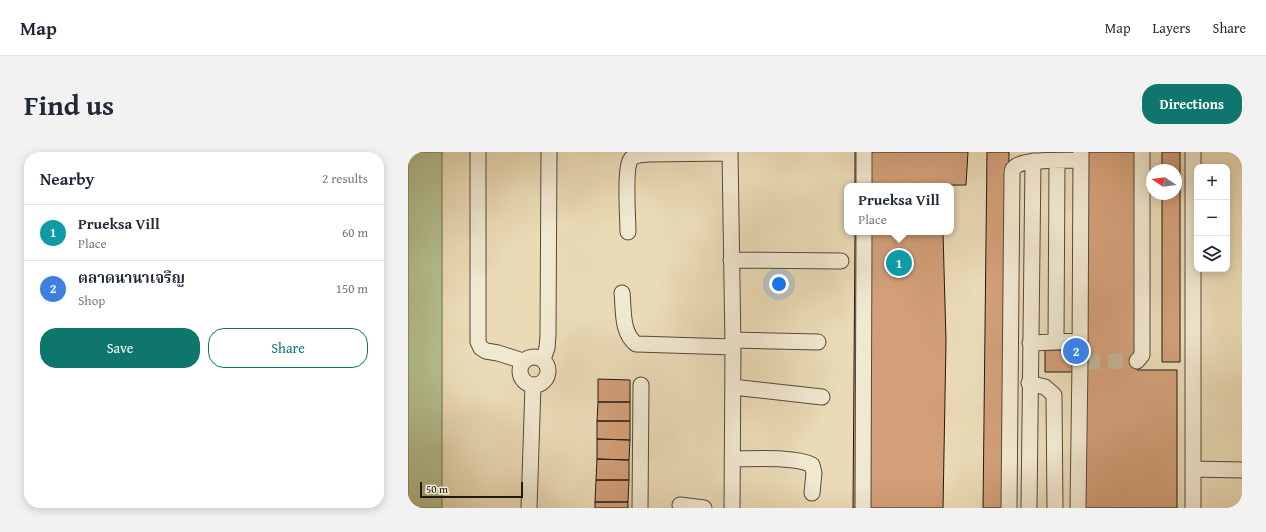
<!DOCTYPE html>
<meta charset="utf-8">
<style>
:root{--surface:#fff;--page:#f2f2f3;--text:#1f2937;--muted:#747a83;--line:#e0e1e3;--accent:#0f766e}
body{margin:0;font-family:"Gentium Book Plus","Noto Serif Thai",serif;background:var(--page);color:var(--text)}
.controls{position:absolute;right:12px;top:12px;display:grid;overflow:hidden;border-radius:8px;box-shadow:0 2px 10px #0003}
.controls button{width:36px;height:36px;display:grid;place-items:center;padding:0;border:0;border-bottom:1px solid var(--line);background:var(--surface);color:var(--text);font:20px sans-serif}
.compass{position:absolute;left:738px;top:12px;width:36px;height:36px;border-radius:50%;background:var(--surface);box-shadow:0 2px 10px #0003;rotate:283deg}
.scale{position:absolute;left:12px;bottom:10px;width:103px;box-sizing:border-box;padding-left:4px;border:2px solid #231913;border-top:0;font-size:11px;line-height:14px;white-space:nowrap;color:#231913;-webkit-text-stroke:3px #f1e8d0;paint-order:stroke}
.you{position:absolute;left:371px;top:132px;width:14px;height:14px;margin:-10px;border:3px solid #fff;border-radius:50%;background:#1a73e8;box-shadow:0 0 0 6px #1a73e833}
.badge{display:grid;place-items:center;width:26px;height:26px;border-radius:50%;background:var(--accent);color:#fff;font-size:13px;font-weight:700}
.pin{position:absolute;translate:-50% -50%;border:2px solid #fff;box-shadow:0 1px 4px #0006}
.popup{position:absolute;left:436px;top:31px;width:110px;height:52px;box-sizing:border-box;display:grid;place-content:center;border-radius:8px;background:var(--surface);filter:drop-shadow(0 1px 3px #0005);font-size:13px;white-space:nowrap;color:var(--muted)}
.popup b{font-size:15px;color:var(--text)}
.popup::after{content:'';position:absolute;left:50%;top:100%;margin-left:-8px;border:8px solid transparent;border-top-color:var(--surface)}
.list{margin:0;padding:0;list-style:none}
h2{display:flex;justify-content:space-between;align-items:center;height:52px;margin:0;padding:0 16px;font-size:17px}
h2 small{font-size:13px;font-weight:400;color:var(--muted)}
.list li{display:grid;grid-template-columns:26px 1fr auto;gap:12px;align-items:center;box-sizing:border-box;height:56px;padding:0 16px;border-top:1px solid var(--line)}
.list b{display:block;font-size:15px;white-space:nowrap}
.list p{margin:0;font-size:13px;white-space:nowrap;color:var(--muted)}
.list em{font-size:13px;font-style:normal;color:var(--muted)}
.actions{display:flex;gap:8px;padding:12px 16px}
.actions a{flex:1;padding:9px 0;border:1px solid var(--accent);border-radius:16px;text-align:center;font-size:14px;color:var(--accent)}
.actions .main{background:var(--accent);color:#fff}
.icon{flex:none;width:22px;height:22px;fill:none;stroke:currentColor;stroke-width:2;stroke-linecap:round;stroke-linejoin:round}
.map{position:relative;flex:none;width:834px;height:356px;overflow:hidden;border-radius:16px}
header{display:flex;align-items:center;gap:24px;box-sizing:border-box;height:56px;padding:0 20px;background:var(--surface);border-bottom:1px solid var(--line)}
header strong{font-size:19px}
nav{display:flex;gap:22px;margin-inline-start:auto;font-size:14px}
.intro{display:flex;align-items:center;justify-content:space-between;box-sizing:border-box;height:96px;padding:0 24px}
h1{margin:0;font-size:28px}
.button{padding:10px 18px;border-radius:16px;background:var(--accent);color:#fff;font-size:14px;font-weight:700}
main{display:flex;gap:24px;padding:0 24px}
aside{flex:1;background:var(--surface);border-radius:16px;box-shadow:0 2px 10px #0003}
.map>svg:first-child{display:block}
.green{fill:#b5c08f;stroke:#6c6c51}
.building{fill:#d29f78;stroke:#231913}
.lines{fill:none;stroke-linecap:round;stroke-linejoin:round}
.minor-tunnel{stroke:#c2b495;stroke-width:15;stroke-dasharray:15 8;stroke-linecap:butt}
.minor-casing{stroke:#554a3c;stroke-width:17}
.minor{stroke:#f1e8d0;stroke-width:15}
</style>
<header>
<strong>Map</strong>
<nav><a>Map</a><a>Layers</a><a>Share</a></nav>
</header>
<div class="intro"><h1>Find us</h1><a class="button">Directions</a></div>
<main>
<aside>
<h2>Nearby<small>2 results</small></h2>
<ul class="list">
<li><span class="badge" style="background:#0f9aa8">1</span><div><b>Prueksa Vill</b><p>Place</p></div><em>60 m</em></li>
<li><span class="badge" style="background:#3f7fe0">2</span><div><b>ตลาดนานาเจริญ</b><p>Shop</p></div><em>150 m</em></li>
</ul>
<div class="actions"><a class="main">Save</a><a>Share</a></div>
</aside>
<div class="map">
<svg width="834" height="356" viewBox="0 0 834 356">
<rect width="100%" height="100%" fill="#eadbb6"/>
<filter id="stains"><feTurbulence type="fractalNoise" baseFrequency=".005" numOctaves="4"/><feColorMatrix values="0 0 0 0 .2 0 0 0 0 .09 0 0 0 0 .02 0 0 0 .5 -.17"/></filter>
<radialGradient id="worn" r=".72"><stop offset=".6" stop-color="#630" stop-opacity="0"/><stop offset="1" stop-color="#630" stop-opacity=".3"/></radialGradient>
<!-- green -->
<path class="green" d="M0 0H34V356H0Z"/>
<!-- building -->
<path class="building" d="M447 0H560L558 33 447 34Z
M579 0H601L597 356H575Z
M678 0H729V218H769V356H677Z
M754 0H772V210H754V42H768V18H754Z
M447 80H535L538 189 535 356H445Z
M637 198H667V220H637Z
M190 227 222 228V250H190Z
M190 250H222V269H189Z
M189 269H222V288L189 287Z
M189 287 222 288 221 308 189 307Z
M189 307 221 308V328H188Z
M188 328H221L220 350H187Z
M187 350H220V356H187Z"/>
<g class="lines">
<!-- minor-tunnel -->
<path class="minor-tunnel" d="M677 210 729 209"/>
<!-- minor casing -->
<g class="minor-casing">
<path id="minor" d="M70 0V190L73 196 78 199 90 201 115 209
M322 0 325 195 324 356
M785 0V356
M456 34V0
M220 80C220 66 216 16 223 7 227 2 234 3 240 2L322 1
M323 108 433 109
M214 141C216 158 213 180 228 192L325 195
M325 188 410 190
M648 190 649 9
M622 191 672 189
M112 219a14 14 0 1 1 28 0a14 14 0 1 1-28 0Z
M135 207 139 196 140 183 141 0
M729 209 734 203V0
M621 231 637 235 646 243 647 356
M325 235 414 245
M324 307C345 307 387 304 404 313L406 321 404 341
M785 317 834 318
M272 353 296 356
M121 356 125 233
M232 356 233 233
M455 356 456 80
M601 356 604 22C604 20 604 17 606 16 613 6 660 9 673 8
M621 356 625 9
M670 356 672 210 673 0"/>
</g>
<!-- minor -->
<use href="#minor" class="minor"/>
</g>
<rect width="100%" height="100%" filter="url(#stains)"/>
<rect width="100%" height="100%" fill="url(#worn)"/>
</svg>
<div class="controls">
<button>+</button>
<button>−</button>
<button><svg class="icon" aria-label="layers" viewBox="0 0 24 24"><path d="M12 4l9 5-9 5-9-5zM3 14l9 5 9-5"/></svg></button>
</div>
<svg class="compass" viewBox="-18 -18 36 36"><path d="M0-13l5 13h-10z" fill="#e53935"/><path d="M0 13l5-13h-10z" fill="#747a83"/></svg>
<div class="scale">50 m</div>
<div class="you"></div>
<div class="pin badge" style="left:491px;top:111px;background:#0f9aa8">1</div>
<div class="popup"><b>Prueksa Vill</b>Place</div>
<div class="pin badge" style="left:668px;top:199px;background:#3f7fe0">2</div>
</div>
</main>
